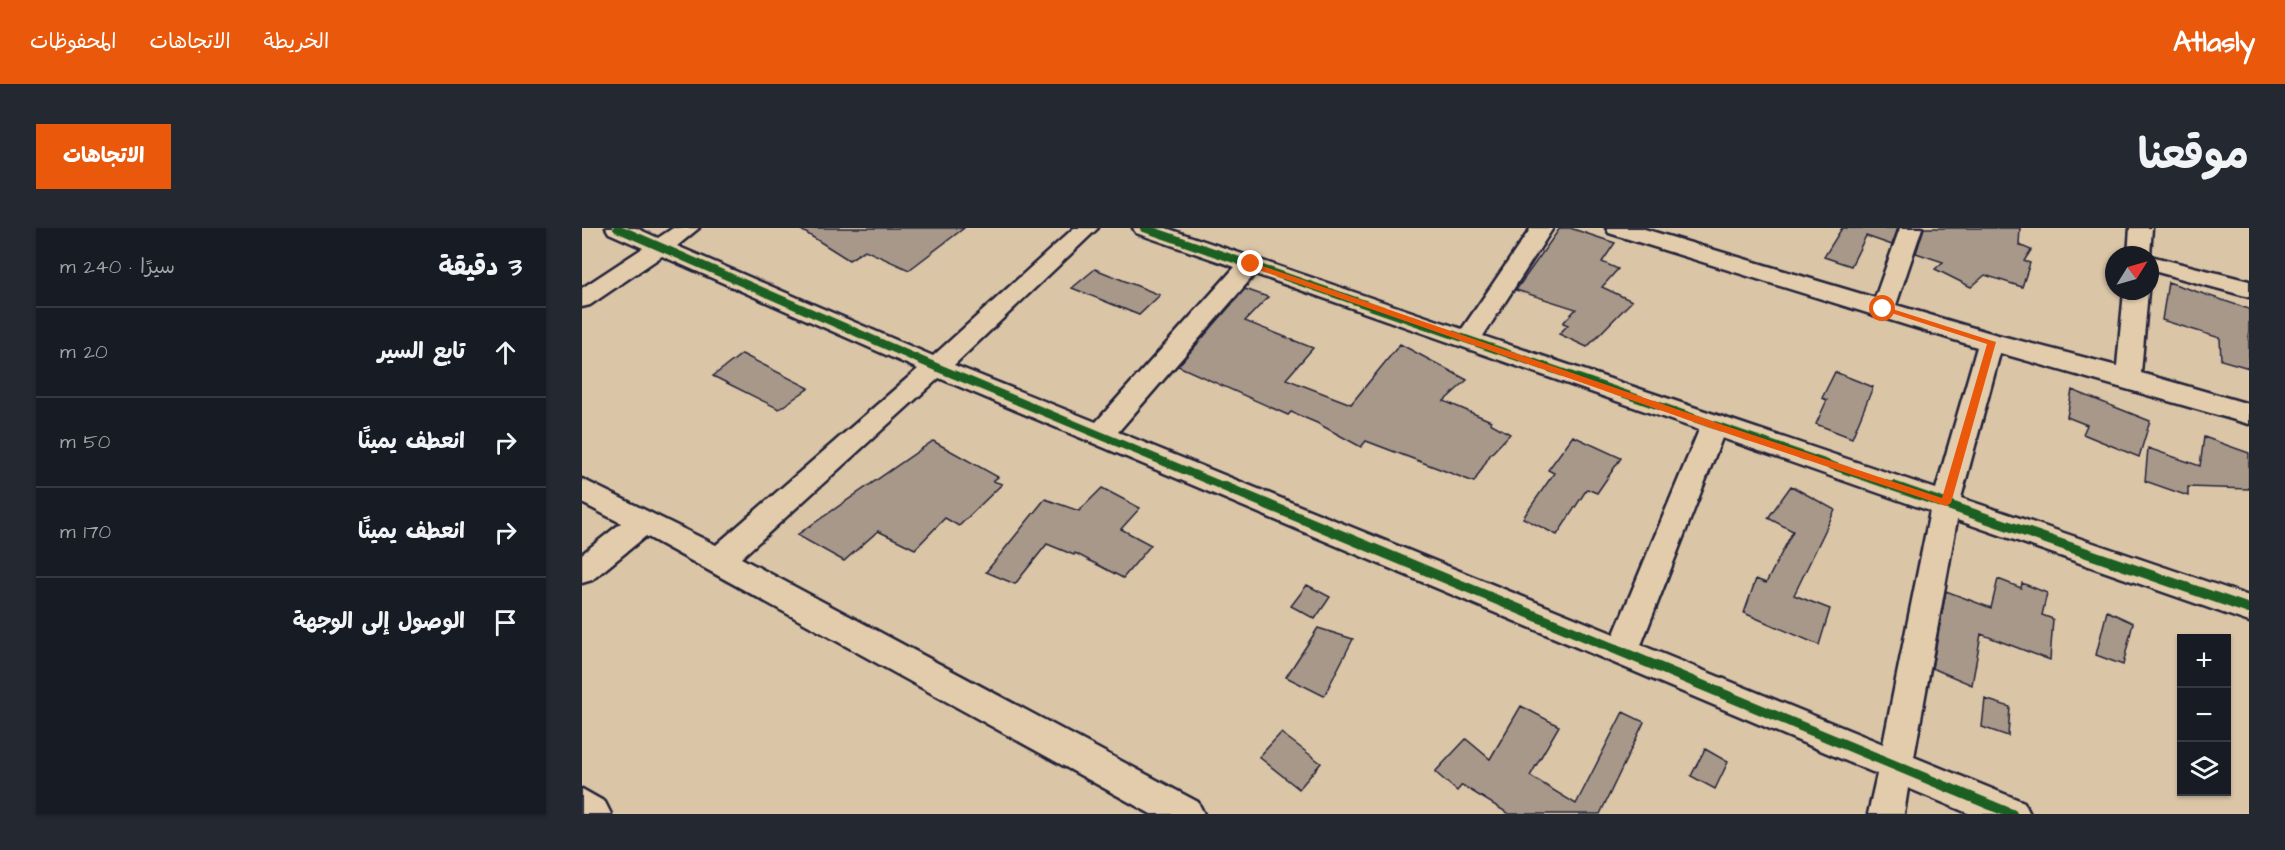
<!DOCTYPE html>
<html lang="ar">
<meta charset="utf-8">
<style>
:root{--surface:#171b24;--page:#242831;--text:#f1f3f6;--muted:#9ea1a6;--line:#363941;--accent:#ea580c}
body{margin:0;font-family:"Architects Daughter","Playpen Sans Arabic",sans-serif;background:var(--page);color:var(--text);direction:rtl}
.controls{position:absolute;right:18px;bottom:18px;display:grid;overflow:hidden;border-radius:0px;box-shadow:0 2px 4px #0004}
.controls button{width:54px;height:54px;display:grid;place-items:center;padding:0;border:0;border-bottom:2px solid var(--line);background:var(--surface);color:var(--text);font:30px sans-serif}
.compass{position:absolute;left:1523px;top:18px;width:54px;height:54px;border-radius:50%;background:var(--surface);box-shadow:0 2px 4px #0004;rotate:53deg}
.stop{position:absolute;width:18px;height:18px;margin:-14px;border:4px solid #ea580c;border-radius:50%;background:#fff}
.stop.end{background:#ea580c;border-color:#fff;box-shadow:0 2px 6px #0008}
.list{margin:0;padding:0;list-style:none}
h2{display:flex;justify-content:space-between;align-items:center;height:78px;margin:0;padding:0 24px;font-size:26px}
h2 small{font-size:20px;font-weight:400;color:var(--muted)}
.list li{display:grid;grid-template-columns:39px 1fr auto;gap:18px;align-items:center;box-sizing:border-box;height:90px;padding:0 24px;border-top:2px solid var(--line)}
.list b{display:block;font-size:22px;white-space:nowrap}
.list em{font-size:20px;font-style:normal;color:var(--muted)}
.icon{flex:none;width:33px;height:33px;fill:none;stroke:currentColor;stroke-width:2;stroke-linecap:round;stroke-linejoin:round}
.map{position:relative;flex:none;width:1667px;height:586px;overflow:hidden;direction:ltr;border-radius:0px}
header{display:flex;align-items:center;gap:36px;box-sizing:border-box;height:84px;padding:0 30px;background:var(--accent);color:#fff}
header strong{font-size:28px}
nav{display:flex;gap:33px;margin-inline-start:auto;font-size:21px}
.intro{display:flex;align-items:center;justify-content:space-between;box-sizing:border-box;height:144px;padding:0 36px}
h1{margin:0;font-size:42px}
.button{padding:15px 27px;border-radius:0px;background:var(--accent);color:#fff;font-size:21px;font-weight:700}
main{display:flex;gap:36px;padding:0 36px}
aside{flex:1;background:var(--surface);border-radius:0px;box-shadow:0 2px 4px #0004}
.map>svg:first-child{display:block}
.building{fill:#a79889;stroke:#22223b;stroke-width:1.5}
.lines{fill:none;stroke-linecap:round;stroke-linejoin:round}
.minor-casing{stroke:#22223b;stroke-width:5}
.minor{fill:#e2ccab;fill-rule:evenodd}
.cycleway-far1-casing{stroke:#e2ccab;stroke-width:10}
.cycleway-casing{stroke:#e2ccab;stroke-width:14}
.cycleway-far1{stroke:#1b5e20;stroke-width:8}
.cycleway{stroke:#1b5e20;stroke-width:10}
.route{fill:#ea580c}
</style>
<header>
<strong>Atlasly</strong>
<nav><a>الخريطة</a><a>الاتجاهات</a><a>المحفوظات</a></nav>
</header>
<div class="intro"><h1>موقعنا</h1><a class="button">الاتجاهات</a></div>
<main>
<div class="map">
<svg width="1667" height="586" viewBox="0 0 1667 586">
<rect width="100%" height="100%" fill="#dac5a7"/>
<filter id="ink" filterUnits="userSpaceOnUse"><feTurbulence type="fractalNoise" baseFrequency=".0167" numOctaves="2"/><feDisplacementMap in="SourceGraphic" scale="12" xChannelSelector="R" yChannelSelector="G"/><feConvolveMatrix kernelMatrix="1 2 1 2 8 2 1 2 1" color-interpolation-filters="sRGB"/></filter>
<g filter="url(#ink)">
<!-- building -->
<path class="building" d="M216 0H382L327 42 283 22 267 32Z
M978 0H988L1033 15 1020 34 1036 41 1020 59 1050 73 1005 119 977 106 986 97 981 95 994 81 934 62Z
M1260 0H1316L1310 17 1284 8 1269 38 1242 29Z
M1342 0H1438L1437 17 1449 22 1442 33 1448 35 1440 59 1403 47 1389 59 1353 41 1361 34 1334 25Z
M513 41 578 67 557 87 490 60Z
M1586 54 1667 81V140L1639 132 1638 110 1580 92Z
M663 61 686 69 663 93 731 120 704 151 769 176 818 116 885 152 862 173 909 193 908 195 928 206 908 227 892 254 784 213 779 219 735 195 709 184 706 187 596 138Z
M160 126 227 160 197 181 131 148Z
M1253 144 1291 159 1270 210 1234 196 1245 172 1240 170Z
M1490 162 1568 193 1557 229 1501 206 1505 197 1485 189Z
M991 208 1039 230 1015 265 1005 261 975 307 941 290 972 245 966 242Z
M1622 209 1667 225V261L1606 259V268L1563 253 1566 220 1618 238Z
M351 213 416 249 411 253 420 256 377 298 363 290 333 321 296 303 262 333 215 307Z
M1209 258 1253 282 1212 367 1248 381 1237 417 1162 385 1174 351 1184 355 1211 303 1186 290Z
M520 260 558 280 539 301 569 317 541 350 493 325 492 327 465 316 433 356 404 344 463 271 497 283Z
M1416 351 1439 360 1440 355 1465 365 1460 387 1471 391 1468 432 1399 406 1390 457 1350 440 1364 363 1409 380Z
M725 357 748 369 733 391 709 378Z
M1525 383 1551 395 1541 437 1514 427Z
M736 400 771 411 742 468 704 449Z
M1403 471 1428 479 1426 508 1400 499Z
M939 478 977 498 948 548 994 576 1041 484 1062 494 1018 586H927L880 557 875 563 853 544 884 511 908 531Z
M699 505 739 535 717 561 677 529Z
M1123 521 1146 534 1133 561 1109 548Z"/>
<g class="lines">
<!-- minor casing -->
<g class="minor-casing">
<path id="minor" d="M24 0H54L76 10 91 0H117L95 18 351 128 492 0H516L372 137 514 194 653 39 554 5 551 0H584L880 101 949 0H971L901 108 1354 261 1395 119 1027 5 1024 0H1059L1293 70 1318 0H1340L1314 77 1412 106 1535 138 1542 63H1566L1559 145 1667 176V196L1418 125 1379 270 1667 368V394L1375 292 1332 529 1442 574 1448 586H1388L1326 560 1322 586H1286L1295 546 357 150 159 330 616 574 622 586H569L64 308 10 352 0 355V326L39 295 0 275V251L134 317 336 141 80 28 8 77 0 79V60L61 20 27 5ZM673 46 1117 202 1032 406 536 204ZM1140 210 1348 283 1301 516 1059 417Z
M1548 0H1570L1568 27H1546Z
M1568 28 1667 53V69L1568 42Z
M0 561 23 574 29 586H0Z"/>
</g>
<!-- minor -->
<use href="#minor" class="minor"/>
<!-- cycleway-far1 casing -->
<g class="cycleway-far1-casing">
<path id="cycleway-far1" d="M35 0 354 139 645 260
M562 0 1315 260"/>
</g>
<!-- cycleway casing -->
<g class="cycleway-casing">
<path id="cycleway" d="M641 258 1430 586
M1311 258 1667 381"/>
</g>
<!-- cycleway-far1 -->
<use href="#cycleway-far1" class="cycleway-far1"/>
<!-- cycleway -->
<use href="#cycleway" class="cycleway"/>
</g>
</g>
<!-- route -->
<path class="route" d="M669 34 1135 195 1360 270 1405 116 1297 81 1304 79 1414 114 1369 275 1364 278 1129 200 666 38Z"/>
</svg>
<div class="controls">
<button>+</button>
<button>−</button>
<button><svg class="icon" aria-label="layers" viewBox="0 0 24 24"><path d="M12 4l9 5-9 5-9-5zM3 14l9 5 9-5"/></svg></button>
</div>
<svg class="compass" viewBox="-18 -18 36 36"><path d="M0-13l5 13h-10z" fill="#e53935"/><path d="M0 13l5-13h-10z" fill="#9ea1a6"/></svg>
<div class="stop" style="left:1301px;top:81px"></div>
<div class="stop end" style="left:669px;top:36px"></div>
</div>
<aside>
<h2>3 دقيقة<small>سيرًا · 240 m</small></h2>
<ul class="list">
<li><svg class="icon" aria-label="ahead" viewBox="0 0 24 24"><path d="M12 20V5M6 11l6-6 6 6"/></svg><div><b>تابع السير</b></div><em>20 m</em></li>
<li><svg class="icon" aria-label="right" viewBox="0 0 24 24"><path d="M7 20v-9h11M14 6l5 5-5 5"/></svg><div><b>انعطف يمينًا</b></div><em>50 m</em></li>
<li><svg class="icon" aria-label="right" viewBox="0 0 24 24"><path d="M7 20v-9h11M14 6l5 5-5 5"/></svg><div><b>انعطف يمينًا</b></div><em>170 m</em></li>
<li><svg class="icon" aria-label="arrive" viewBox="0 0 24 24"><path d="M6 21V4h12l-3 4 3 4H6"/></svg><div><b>الوصول إلى الوجهة</b></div></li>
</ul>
</aside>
</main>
